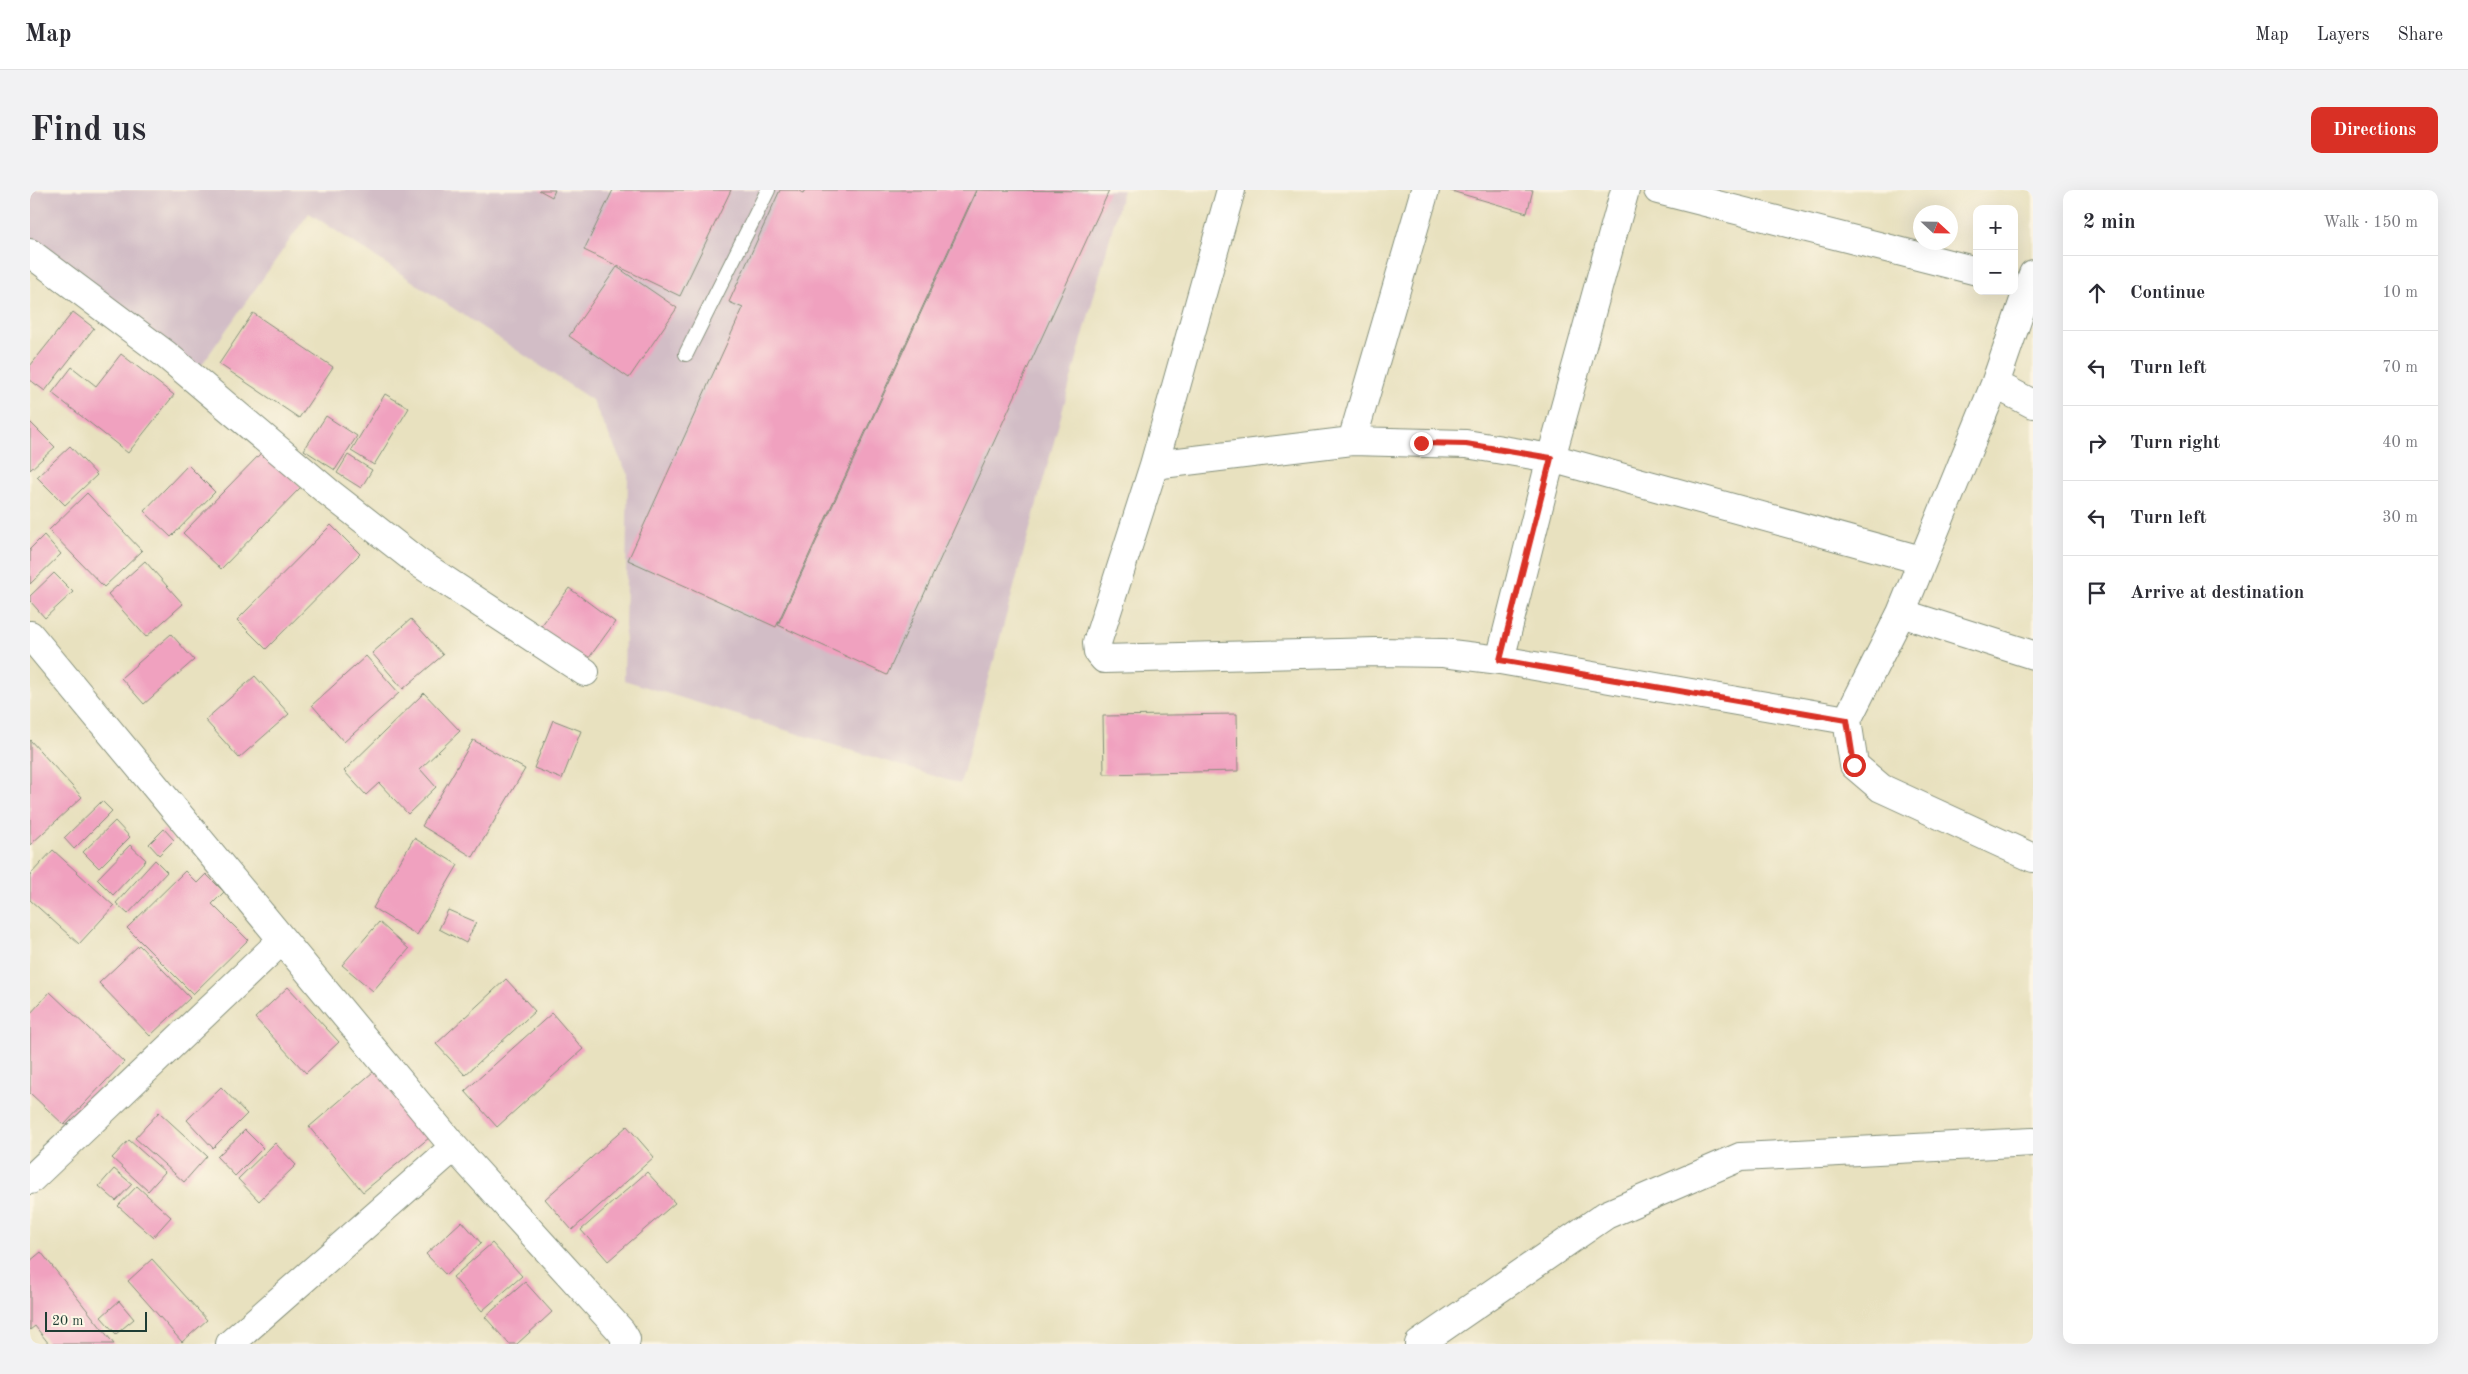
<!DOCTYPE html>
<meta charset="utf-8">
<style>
:root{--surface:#fff;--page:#f2f2f3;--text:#2b2b33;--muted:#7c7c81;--line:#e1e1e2;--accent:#d93025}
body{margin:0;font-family:"Old Standard TT",serif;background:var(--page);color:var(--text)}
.controls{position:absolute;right:15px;top:15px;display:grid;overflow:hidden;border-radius:10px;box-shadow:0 5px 20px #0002}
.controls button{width:45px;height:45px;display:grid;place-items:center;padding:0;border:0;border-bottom:1px solid var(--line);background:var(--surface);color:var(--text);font:25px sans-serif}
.compass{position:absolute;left:1883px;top:15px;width:45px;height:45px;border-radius:50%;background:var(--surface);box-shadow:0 5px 20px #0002;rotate:112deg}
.scale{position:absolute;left:15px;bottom:12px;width:102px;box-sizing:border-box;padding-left:5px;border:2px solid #1f3d34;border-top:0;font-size:14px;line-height:18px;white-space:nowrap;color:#1f3d34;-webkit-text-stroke:4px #fcf5e5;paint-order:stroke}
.stop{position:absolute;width:15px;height:15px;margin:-11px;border:4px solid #d93025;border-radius:50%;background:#fff}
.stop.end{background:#d93025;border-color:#fff;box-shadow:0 1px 5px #0008}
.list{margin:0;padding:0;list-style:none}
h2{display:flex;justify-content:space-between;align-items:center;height:65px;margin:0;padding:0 20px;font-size:21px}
h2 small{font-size:16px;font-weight:400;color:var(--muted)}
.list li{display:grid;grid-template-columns:32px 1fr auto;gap:15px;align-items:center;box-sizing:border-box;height:75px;padding:0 20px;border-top:1px solid var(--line)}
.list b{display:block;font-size:19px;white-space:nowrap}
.list em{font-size:16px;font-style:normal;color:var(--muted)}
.icon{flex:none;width:28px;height:28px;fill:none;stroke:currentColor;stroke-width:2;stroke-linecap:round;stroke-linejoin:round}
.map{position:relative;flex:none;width:2003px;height:1154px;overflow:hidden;border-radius:10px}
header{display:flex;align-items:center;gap:30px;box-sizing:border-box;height:70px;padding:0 25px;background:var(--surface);border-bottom:1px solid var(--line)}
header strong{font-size:24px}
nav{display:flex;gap:28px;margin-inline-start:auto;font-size:18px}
.intro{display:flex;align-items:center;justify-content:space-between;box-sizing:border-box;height:120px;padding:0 30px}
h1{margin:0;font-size:35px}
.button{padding:12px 22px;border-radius:10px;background:var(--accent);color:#fff;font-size:18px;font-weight:700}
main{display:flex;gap:30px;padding:0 30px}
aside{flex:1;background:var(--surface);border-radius:10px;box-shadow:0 5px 20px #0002}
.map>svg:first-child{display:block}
.industrial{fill:#d2bdc6}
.building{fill:#f0a1bf}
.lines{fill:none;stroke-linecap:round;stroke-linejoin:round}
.service-casing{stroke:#848f7a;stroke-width:16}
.minor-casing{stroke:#848f7a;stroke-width:30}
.service{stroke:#fff;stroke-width:14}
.minor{stroke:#fff;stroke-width:28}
.route{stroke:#d93025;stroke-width:6}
</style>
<header>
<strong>Map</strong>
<nav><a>Map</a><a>Layers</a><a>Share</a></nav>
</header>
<div class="intro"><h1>Find us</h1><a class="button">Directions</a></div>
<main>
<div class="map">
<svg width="2003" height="1154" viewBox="0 0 2003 1154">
<rect width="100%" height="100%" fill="#fcf5e5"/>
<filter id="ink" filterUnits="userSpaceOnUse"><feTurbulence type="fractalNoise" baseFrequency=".02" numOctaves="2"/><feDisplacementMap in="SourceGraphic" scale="10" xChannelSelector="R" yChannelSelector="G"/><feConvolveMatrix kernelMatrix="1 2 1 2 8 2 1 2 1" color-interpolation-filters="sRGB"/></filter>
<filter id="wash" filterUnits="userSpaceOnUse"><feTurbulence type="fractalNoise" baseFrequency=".0096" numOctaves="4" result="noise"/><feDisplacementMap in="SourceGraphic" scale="20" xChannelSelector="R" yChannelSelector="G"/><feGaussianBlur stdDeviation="1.12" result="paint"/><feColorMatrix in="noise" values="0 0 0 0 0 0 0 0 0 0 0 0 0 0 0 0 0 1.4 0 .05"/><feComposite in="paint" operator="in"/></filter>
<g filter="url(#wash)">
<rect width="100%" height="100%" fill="#e8e1bf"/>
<!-- industrial -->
<path class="industrial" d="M0 0H1093L930 594 594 490 598 285 562 210 279 23 158 194 0 78Z"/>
<g id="blocks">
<!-- building -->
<path class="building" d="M509 0H525L522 7Z
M583 0H701L650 106 554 60Z
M750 0H767L773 3 775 0H946L746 437 598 370 713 118 699 112Z
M947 0 1079 1 857 485 748 435Z
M1418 0H1503L1497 23Z
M587 77 647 118 599 188 539 146Z
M43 122 64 138 15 201 0 190V176Z
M223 123 303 177 269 228 189 174Z
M91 164 144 205 98 263 22 203 42 177 66 196Z
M355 204 379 218 344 275 321 261Z
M296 226 327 246 305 280 274 260Z
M0 232 25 257 0 280Z
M40 256 67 285 35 315 7 287Z
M234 260 271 297 191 379 153 343Z
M318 265 342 280 331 298 307 283Z
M158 275 185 302 141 347 114 321Z
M57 303 112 361 74 397 19 340Z
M301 335 330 364 236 459 207 430Z
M14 345 31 364 0 394V359Z
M115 371 153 414 116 447 78 404Z
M24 383 43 402 15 428 0 411V406Z
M539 398 585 432 556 472 509 439Z
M381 429 413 465 373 499 342 463Z
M141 444 164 470 114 514 91 488Z
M336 466 369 503 314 552 282 515Z
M225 486 259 524 209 568 175 530Z
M394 503 430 541 390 579 406 597 378 624 349 593 336 605 314 581Z
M1207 524 1208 581 1074 584 1073 526Z
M523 530 551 541 532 589 504 578Z
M0 550 52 607 0 655Z
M443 550 495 579 443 667 392 636Z
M72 611 82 621 44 659 34 648Z
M85 631 100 647 69 678 53 662Z
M134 639 144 650 129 665 119 654Z
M384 648 428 675 387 745 343 718Z
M100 655 116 670 83 705 67 689Z
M23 660 84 716 49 754 0 710V685Z
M125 670 137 682 98 724 86 713Z
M155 681 167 693 176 684 194 702 182 714 218 750 163 804 97 738Z
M418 720 446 732 436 753 409 739Z
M349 732 379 759 343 801 312 775Z
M109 755 160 808 120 846 69 793Z
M476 789 505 821 435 885 406 854Z
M258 797 309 852 276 883 225 828Z
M20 802 94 872 34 935 0 903V824Z
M522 823 553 859 467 937 435 901Z
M350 876 405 943 333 1002 279 937Z
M191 897 217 924 183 958 157 930Z
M129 922 177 966 154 992 105 948Z
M597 936 624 967 542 1040 515 1009Z
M215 940 233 958 205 986 187 967Z
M99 950 135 982 118 1001 82 968Z
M245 953 266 975 229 1011 208 989Z
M84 979 102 994 86 1011 69 996Z
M617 982 645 1013 578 1071 551 1040Z
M107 996 141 1027 123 1047 88 1016Z
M432 1031 451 1053 416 1085 396 1064Z
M462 1053 492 1086 452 1121 423 1087Z
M11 1062 84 1154H19L5 1136 0 1140V1071Z
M122 1069 177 1130 152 1152 98 1091Z
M495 1092 522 1122 487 1154H479L455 1127Z
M89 1111 104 1129 86 1144 71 1127Z"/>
</g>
</g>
<g filter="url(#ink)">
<use href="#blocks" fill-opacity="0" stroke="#848f7a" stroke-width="1"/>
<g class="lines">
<!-- service casing -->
<g class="service-casing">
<path id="service" d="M656 164 738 0"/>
</g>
<!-- minor casing -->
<g class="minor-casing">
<path id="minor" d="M1201 0 1124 275 1067 453 1068 462 1074 469 1346 462 1413 463 1470 470 1817 530
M1628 0 1947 81
M0 63 135 164 297 301 389 373 555 482
M2003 84 1965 194 1871 423 1817 530 1824 575 1851 598 2003 668
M1965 194 2003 214
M1322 251 1395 0
M1124 275 1322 251 1436 254 1521 268 1891 370
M1871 423 2003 465
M0 445 424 957 591 1141 596 1149 595 1154
M1470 470 1521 268 1595 0
M0 990 251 751
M200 1154 424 957
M1389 1154 1576 1025 1710 967 2003 952"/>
</g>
<!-- service -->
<use href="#service" class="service"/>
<!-- minor -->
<use href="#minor" class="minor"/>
</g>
</g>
<g class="lines" filter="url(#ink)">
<!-- route -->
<path class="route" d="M1391 253 1436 254 1521 268 1470 470 1817 530 1824 575"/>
</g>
</svg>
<div class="controls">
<button>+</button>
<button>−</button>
</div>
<svg class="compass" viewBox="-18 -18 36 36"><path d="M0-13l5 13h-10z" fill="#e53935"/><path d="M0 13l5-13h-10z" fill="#7c7c81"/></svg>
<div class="scale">20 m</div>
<div class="stop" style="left:1824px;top:575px"></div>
<div class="stop end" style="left:1391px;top:253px"></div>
</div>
<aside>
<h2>2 min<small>Walk · 150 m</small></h2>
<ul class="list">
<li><svg class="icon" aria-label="ahead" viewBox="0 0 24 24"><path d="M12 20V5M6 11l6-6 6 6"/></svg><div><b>Continue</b></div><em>10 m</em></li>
<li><svg class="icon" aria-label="left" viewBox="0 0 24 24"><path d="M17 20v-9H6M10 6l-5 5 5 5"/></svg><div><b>Turn left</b></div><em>70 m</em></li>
<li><svg class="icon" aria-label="right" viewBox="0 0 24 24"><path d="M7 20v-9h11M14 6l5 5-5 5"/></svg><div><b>Turn right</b></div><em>40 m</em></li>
<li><svg class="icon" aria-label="left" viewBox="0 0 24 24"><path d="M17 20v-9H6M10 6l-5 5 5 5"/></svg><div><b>Turn left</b></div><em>30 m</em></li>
<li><svg class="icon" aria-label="arrive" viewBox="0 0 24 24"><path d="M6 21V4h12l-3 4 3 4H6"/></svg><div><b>Arrive at destination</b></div></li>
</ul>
</aside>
</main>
